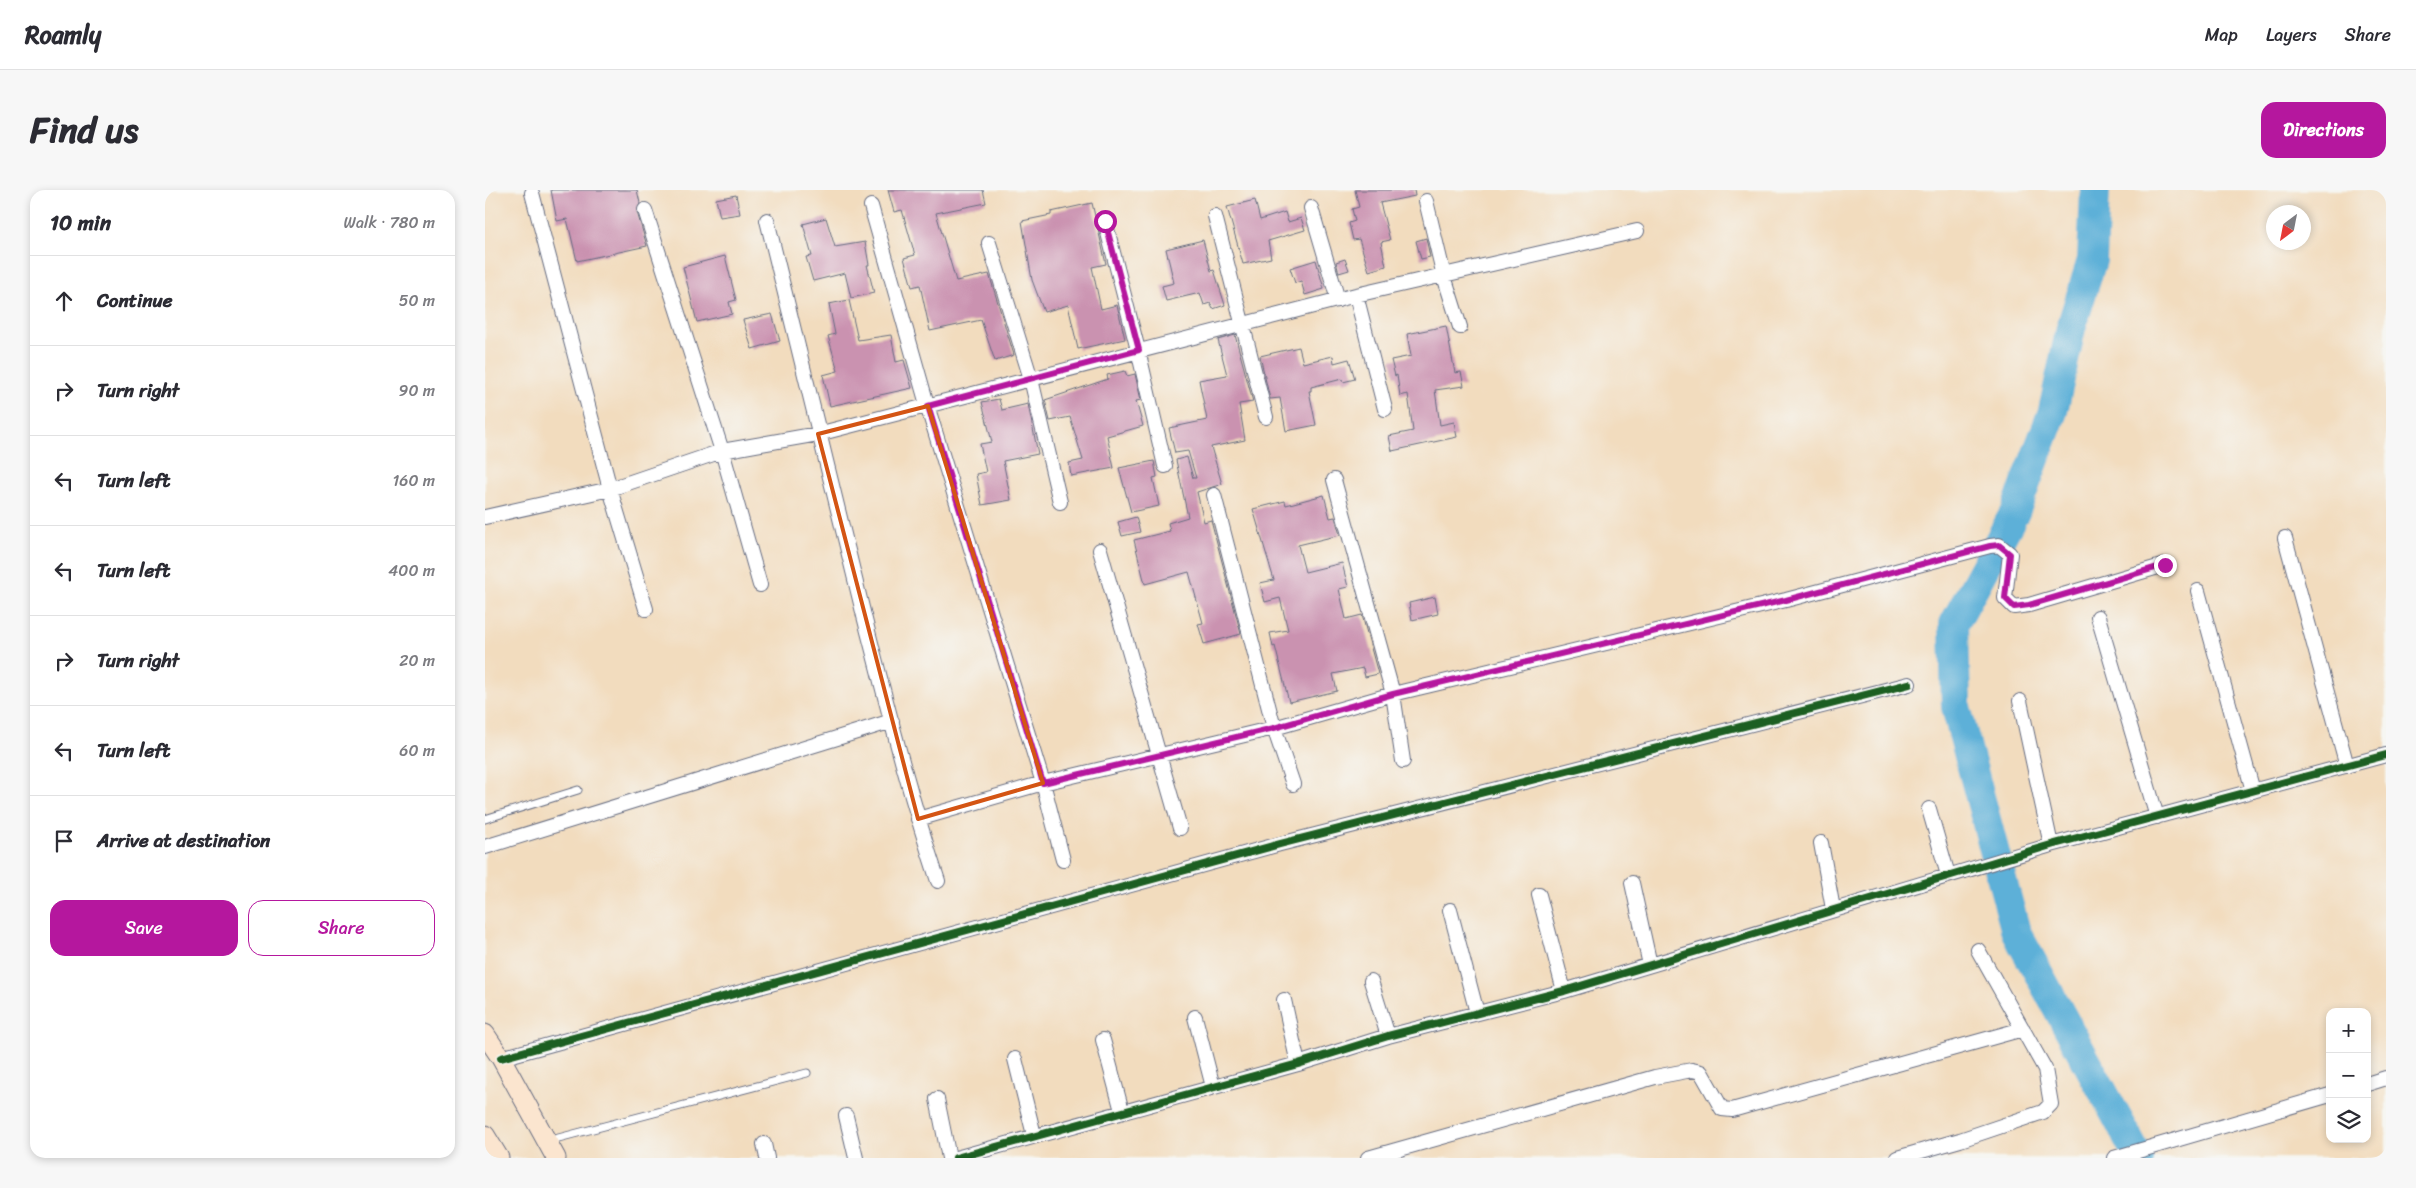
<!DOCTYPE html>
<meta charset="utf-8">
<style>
:root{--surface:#fff;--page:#f7f7f7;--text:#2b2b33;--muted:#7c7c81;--line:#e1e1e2;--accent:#b5179e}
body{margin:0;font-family:Sriracha,sans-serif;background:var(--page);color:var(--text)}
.controls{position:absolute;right:15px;bottom:15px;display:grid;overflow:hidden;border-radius:10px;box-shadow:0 2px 8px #0003}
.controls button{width:45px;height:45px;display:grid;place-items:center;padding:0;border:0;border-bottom:1px solid var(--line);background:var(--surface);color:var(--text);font:25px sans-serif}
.compass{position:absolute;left:1781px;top:15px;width:45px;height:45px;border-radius:50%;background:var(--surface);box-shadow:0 2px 8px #0003;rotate:212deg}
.stop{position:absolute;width:15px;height:15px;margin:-11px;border:4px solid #b5179e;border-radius:50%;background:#fff}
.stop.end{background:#b5179e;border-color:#fff;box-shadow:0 1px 5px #0008}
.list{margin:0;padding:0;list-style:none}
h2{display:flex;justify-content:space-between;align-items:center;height:65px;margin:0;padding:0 20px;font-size:21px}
h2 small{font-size:16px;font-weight:400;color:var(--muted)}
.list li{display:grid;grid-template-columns:32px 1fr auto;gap:15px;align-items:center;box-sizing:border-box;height:90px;padding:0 20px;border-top:1px solid var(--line)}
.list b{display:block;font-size:19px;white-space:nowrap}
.list em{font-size:16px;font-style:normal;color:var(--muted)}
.actions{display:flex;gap:10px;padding:15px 20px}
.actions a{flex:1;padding:11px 0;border:1px solid var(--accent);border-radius:15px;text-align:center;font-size:18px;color:var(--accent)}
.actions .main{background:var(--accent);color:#fff}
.icon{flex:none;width:28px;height:28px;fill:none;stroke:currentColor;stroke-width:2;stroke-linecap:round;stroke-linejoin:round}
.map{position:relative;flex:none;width:1901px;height:968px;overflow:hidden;border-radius:15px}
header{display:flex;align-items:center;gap:30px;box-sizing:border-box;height:70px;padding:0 25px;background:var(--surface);border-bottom:1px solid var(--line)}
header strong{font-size:24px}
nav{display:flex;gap:28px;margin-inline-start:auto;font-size:18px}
.intro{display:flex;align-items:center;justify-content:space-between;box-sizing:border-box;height:120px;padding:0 30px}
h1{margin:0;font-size:35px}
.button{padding:12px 22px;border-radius:15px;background:var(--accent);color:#fff;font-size:18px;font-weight:700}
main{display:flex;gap:30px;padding:0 30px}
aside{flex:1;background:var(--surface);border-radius:15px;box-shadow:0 2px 8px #0003}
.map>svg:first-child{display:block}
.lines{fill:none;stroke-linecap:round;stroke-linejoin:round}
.river{stroke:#5db0d8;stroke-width:30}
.building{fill:#ca92b0}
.service-casing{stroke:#666c80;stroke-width:9}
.minor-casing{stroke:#666c80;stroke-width:16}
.secondary-casing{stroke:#666c80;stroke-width:21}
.service{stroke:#fff;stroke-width:7}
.minor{stroke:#fff;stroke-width:14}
.secondary{stroke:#fbe5cf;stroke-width:19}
.cycleway-casing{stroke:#f6f6f2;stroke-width:11}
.cycleway{stroke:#1b5e20;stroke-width:8}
.route{stroke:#b5179e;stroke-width:6}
.marked{fill:none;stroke:#d45514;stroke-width:4;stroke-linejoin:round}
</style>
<header>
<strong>Roamly</strong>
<nav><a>Map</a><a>Layers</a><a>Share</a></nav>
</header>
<div class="intro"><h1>Find us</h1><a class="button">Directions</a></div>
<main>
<aside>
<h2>10 min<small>Walk · 780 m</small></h2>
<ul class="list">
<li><svg class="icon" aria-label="ahead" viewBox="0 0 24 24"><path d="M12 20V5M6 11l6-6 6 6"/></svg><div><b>Continue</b></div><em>50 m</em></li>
<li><svg class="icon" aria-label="right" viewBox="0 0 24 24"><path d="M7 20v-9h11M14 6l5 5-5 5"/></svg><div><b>Turn right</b></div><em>90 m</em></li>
<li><svg class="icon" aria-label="left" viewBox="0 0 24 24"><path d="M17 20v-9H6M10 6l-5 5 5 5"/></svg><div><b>Turn left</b></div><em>160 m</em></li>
<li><svg class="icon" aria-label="left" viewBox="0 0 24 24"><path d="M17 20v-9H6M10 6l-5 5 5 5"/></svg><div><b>Turn left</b></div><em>400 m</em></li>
<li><svg class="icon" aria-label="right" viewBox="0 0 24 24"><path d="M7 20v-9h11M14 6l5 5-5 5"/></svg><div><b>Turn right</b></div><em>20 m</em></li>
<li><svg class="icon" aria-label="left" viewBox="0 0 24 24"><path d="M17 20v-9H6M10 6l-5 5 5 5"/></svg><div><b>Turn left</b></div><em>60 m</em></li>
<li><svg class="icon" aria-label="arrive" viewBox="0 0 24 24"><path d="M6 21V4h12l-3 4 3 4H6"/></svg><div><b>Arrive at destination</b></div></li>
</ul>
<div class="actions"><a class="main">Save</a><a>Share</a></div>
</aside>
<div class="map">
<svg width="1901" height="968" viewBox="0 0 1901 968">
<rect width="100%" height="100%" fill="#f6f6f2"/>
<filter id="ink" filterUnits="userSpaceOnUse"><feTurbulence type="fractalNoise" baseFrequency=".02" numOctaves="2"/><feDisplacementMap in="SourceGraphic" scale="10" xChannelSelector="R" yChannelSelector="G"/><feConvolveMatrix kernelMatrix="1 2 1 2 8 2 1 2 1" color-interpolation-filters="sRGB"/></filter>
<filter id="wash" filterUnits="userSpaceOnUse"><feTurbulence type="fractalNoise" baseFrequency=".0096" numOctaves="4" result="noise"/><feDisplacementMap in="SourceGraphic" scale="20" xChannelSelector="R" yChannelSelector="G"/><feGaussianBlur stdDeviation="1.12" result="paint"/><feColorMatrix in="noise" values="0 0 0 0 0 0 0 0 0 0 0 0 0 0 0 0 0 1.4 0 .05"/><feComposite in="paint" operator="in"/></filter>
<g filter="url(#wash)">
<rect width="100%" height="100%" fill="#f2dcbe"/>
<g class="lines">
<!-- river -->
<path class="river" d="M1610 0 1607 70 1586 138 1568 221 1530 322 1469 434 1471 517 1531 742 1654 968"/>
</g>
<g id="blocks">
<!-- building -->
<path class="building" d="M66 0H152L155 13 152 22 162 56 92 71 82 29 72 31Z
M403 0H498L501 13 451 23 471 91 504 84 529 165 510 171 496 130 445 141 435 95 427 97 419 68 430 65 417 20 409 22Z
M870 0H929L930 6 895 13 905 50 896 52 901 76 884 81 874 49 868 50 864 33 870 31 867 19 874 17Z
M251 5 255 24 235 27 231 9Z
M770 10 775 30 800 22 803 32 816 28 820 40 783 51 786 68 758 74 742 17Z
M607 13 621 74 607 77 616 119 632 115 640 149 593 159 583 115 559 122 547 90 537 31 566 25V22Z
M341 28 350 57 380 52 384 75H382L389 103 366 108 360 83 328 91 321 67 327 66 318 34Z
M941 48 945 67 936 69 931 51Z
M718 50 726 81 729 80 740 115 728 119 725 113 719 115 715 103 681 111 677 96 689 93 681 59Z
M240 66 251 110 244 112 247 124 212 132 198 77Z
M860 69 864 80 854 83 851 72Z
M831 70 839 99 820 105 816 91 810 93 805 78Z
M364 110 373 150 406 145 411 172 419 170 427 198 345 216 338 185 353 181 343 146 350 144 344 114Z
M287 124 295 151 267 159 258 130Z
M961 136 970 183 976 182 979 196 950 200 955 235 969 232 972 247 907 261 904 246 928 241 923 204 915 206 912 185 910 186 906 170 926 166 922 144Z
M750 145 768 212 754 214 760 250 726 257 737 294 712 302 719 332 726 330 756 444 719 454 713 434 718 433 704 382 660 394 649 350 685 341 683 333 703 327 691 270 702 267 708 288H711L703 261 690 263 684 238 722 230 714 190 742 185 733 150Z
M814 157 818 173 848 166 849 173 864 169 870 189 858 192 857 189 826 197V201H824L831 235 801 241 795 208 785 209 775 166Z
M640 181 642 186 650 184 656 210 651 211 658 236 622 246 629 278 586 286 584 273 598 270 585 227 565 231 560 210 623 189 622 185Z
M514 209 517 220 543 214 553 264 518 271 526 310 497 315 491 284 501 282 495 254 507 252 497 212Z
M669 271 672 287 668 288 674 316 646 322 634 278Z
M839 305 845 328 850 327 855 345 813 355 820 382 857 373 863 397 854 399 861 429 877 425 893 484 880 487 878 478 848 484 852 501 804 512 790 456 788 457 785 443 803 440 795 408 780 412 775 393 789 390 768 319 800 311 801 315Z
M651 327 655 342 637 346 633 332Z
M950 407 953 424 927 430 924 413Z"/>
</g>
</g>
<g filter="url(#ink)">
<use href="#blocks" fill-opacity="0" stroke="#666c80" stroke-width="1"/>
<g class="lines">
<!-- service casing -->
<g class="service-casing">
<path id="service" d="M0 629 93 600
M62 951 322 883"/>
</g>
<!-- minor casing -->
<g class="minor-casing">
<path id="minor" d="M47 3 125 299 161 419
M941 11 959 86 975 137
M386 16 445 225 558 593 578 670
M826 18 853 110
M160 20 237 261 275 395
M730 26 781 227
M282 30C314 162 346 294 379 426 402 515 424 604 453 691
M620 31 653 160 680 276
M504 53 546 189 575 312
M871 105 900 219
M849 290 908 504 918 571
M729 305 789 538 808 594
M0 327 125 299 237 261 333 244 871 105 1152 41
M1800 348 1862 576
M615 360 695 638
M1713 401 1768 601
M1613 427 1672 627
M1535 511 1566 655
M1444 619 1463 685
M433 629 558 593 789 538 908 504 1301 410 1505 356 1514 355 1525 364 1520 408 1529 417 1544 415 1680 375
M1336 653 1348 719
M0 657 407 531
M1147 693 1165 775
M1054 705 1079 801
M965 720 992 823
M886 791 903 846
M799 810 813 874
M710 827 728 897
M618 850 637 921
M16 868 795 654 1424 494
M530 869 549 945
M1882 894 1901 888
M452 909 464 968
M361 926 371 968
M279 954 282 968
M471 968 813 874 903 846 1079 801 1566 655 1901 565
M883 968 1170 887 1207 880 1216 882 1237 919 1247 920 1538 839
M1412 968 1475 950 1558 922 1566 914 1560 879 1493 760
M1629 968 1845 905"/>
</g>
<!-- secondary casing -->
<g class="secondary-casing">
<path id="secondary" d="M0 844 16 868 71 968
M0 945 14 968"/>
</g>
<!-- service -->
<use href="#service" class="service"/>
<!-- minor -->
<use href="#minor" class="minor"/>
<!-- secondary -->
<use href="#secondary" class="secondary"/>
<!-- cycleway casing -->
<g class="cycleway-casing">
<path id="cycleway" d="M16 868 795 654 1424 494
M471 968 813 874 903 846 1079 801 1566 655 1901 565"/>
</g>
<!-- cycleway -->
<use href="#cycleway" class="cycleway"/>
</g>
</g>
<g class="lines" filter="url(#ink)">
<!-- route -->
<path class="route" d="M620 31 654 160 443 216 558 593 789 538 908 504 1301 410 1505 356 1514 355 1525 364 1520 408 1529 417 1544 415 1680 375"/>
</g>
<!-- marked area -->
<path class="marked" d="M443 216 558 593 433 629 333 244Z"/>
</svg>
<div class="controls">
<button>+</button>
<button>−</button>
<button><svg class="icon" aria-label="layers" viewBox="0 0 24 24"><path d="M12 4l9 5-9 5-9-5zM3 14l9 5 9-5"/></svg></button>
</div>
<svg class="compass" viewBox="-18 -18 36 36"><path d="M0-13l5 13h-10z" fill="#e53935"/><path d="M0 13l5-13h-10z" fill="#7c7c81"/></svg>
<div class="stop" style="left:620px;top:31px"></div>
<div class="stop end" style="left:1680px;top:375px"></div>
</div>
</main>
